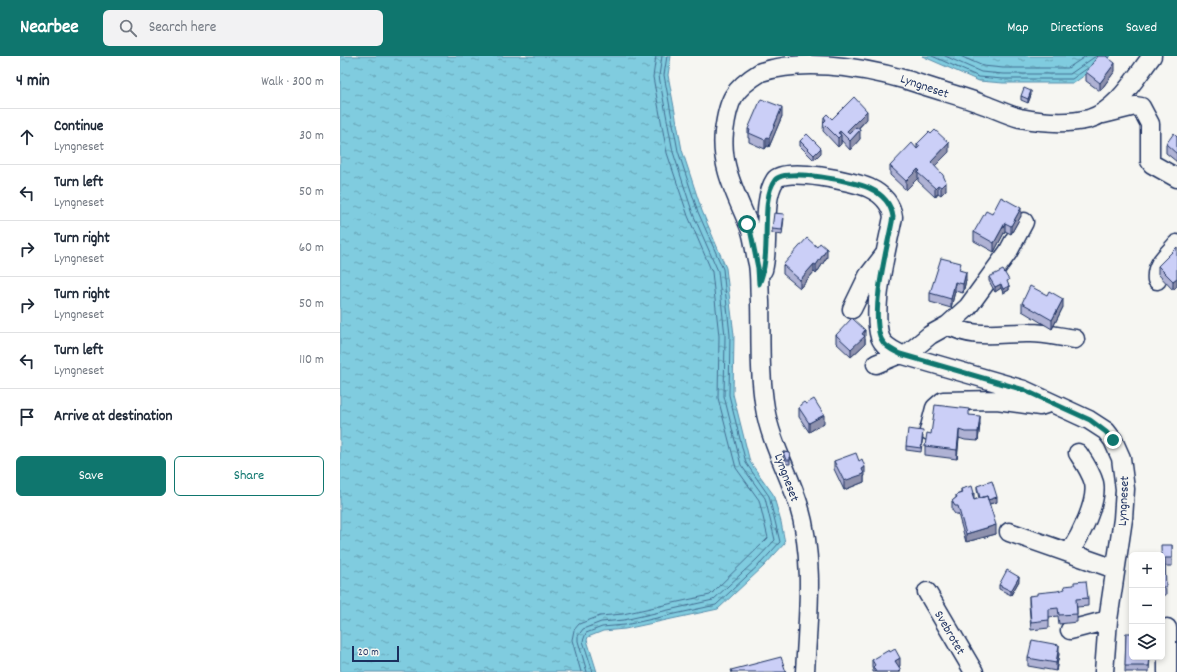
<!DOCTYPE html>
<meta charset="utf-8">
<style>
:root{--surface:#fff;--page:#f2f2f3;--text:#1f2937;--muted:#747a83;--line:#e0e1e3;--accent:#0f766e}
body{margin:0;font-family:Dekko,sans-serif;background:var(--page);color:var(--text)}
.controls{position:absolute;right:12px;bottom:12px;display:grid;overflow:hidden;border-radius:6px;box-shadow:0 2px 6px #0003}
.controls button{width:36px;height:36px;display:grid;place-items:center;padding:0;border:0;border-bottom:1px solid var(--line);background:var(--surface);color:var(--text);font:20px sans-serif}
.scale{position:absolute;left:12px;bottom:10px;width:47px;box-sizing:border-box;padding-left:4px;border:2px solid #1b2f5e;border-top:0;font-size:11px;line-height:14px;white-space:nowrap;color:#1b2f5e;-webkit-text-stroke:3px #f6f6f2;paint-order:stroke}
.stop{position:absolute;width:12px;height:12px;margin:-9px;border:3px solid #0f766e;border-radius:50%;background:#fff}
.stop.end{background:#0f766e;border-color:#fff;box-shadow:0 1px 4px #0008}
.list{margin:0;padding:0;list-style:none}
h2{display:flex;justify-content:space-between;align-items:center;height:52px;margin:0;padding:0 16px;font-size:17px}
h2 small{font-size:13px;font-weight:400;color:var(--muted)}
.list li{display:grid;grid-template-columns:26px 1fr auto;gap:12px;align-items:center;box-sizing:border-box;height:56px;padding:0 16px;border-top:1px solid var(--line)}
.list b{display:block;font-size:15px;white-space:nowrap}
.list p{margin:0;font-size:13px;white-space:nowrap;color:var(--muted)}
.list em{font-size:13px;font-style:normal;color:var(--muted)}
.actions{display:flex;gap:8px;padding:12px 16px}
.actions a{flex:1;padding:9px 0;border:1px solid var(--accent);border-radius:6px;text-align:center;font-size:14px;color:var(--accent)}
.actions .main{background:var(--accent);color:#fff}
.icon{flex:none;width:22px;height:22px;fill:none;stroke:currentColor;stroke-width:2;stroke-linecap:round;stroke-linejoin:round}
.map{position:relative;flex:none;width:837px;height:616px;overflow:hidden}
header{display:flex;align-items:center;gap:24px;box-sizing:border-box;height:56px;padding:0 20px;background:var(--accent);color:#fff}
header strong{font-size:19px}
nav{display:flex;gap:22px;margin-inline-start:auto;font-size:14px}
.search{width:280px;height:36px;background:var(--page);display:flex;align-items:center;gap:10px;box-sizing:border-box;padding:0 14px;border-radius:6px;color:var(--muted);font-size:15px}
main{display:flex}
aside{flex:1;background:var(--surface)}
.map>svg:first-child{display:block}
.water{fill:url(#water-ripples);stroke:#588dab}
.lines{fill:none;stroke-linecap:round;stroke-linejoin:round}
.shore{stroke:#436e92;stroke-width:1}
.minor-casing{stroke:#1b2f5e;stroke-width:21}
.minor{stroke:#f6f6f2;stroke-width:18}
.wall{fill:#afb2d4;stroke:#1b2f5e}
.shaded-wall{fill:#8e91ad;stroke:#1b2f5e}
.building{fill:#cbcff7;stroke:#1b2f5e}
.route{stroke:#0f766e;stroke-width:5}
.labels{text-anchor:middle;stroke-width:3;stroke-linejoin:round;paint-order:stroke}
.street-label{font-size:13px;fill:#1b2f5e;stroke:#f6f6f2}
</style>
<header>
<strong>Nearbee</strong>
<div class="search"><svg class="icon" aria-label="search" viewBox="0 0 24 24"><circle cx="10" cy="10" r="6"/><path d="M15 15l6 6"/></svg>Search here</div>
<nav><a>Map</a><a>Directions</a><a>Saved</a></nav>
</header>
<main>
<aside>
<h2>4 min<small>Walk · 300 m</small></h2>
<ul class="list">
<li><svg class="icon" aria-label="ahead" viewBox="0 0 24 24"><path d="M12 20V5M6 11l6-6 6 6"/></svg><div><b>Continue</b><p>Lyngneset</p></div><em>30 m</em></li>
<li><svg class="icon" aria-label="left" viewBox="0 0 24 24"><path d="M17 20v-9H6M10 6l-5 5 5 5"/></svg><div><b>Turn left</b><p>Lyngneset</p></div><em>50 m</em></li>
<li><svg class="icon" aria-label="right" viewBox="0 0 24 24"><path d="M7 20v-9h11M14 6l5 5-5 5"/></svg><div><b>Turn right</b><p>Lyngneset</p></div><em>60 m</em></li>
<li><svg class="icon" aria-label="right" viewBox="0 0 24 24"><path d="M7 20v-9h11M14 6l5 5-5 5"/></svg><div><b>Turn right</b><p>Lyngneset</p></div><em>50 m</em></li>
<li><svg class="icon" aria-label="left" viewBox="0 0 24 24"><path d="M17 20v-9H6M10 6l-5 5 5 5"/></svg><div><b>Turn left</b><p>Lyngneset</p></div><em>110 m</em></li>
<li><svg class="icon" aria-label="arrive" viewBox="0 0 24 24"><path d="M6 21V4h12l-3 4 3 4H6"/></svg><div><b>Arrive at destination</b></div></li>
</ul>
<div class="actions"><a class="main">Save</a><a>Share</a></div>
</aside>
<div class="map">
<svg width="837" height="616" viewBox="0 0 837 616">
<defs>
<pattern id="water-ripples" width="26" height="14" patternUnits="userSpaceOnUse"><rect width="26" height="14" fill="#80ccdf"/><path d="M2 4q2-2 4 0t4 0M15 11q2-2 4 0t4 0" fill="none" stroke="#68a6b8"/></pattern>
</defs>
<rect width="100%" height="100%" fill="#f6f6f2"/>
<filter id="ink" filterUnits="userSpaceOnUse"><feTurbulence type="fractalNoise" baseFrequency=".025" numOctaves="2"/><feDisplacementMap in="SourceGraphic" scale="8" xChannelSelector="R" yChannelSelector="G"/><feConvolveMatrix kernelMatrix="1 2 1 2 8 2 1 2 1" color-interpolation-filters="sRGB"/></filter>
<g filter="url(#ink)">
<!-- water -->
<path class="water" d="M0 0H331L328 19 342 94 362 155 386 212 394 279 393 338 410 406 433 438 441 466 445 487 424 510 378 553 285 573 263 575 248 581 247 584 257 616H1L0 612Z
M582 0H771L734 27H663L639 25Z"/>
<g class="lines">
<!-- shore -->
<path class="shore" d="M592 0 639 21 663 23H732L748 12
M605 0 641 16 663 18H730L756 0
M620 0 643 10 663 12H728L746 0
M241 616 232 584 234 574 239 568 260 560 283 558 370 539 428 482 419 444 396 412 378 342 379 280 372 216 348 160 327 97 313 21 316 0
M247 616 238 585V580L243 573 261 566 284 564 373 544 417 503 435 484 425 442 401 409 384 340 385 280 378 215 353 158 333 96 319 20 322 0
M253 616 243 585 246 577 262 571 285 569 376 549 421 507 440 486 429 440 406 407 389 339 390 279 383 213 358 156 338 95 324 19 327 0"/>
<!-- minor casing -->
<g class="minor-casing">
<path id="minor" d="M763 58 795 50 801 51 810 68V105L812 108 837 122
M423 214C430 189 421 145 435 124 444 110 516 126 529 132 542 138 551 147 553 161 547 192 531 251 540 281 543 290 552 294 560 298L684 334 749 364 766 375 773 384 781 402 785 433 783 463 768 564 764 616
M817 224C815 207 828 200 837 188
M512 253 528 220 545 198
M608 269C635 284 662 276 691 277 705 277 720 281 735 283
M566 299 590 279 608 269 628 251 668 196 684 166
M536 308 560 298
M589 375 595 352 603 345 657 344 700 350 706 348
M669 476 775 513
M730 496C740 480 758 446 754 427 751 416 744 406 738 397
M587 536 634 616
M827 572V616
M730 574 768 564
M465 616C468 560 475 501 458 447 448 416 430 384 425 352 419 316 421 281 420 245 419 233 420 220 418 208 415 197 414 183 410 172 397 140 380 111 384 76 388 44 393 33 421 16 471 0 539 14 589 31 608 37 627 42 645 49 656 53 668 59 680 62 701 66 728 68 749 63 777 55 795 22 812 0"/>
</g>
<!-- minor -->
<use href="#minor" class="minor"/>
</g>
<!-- wall -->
<path class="wall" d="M775 15 760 35 746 25V16Z
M691 39 688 47 681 44V40Z
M442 60 429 91 427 90 425 93 409 86V82H408V73Z
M484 61 492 63H527L518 73 520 83 510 94 501 84V88L498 91 483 75Z
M837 80V106L826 97V88Z
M460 85 481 97 474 104 460 90Z
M577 88 609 96 595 110 606 134 601 139 598 137 595 141 578 125V122L566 134 550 119V110L577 92Z
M652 158 681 160 671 178 665 175 654 196 634 185V176Z
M444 162 442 179 432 177V173Z
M837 191 833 234 818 218V210Z
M487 201 476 218 474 216 460 232 443 218V209Z
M621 214 626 224 623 237 615 235 611 252 590 246V237Z
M649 221 669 229V234L663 237 661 232 655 236 649 225Z
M682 247 723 251 712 273 682 255Z
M496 279 525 283V288L511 301 496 287Z
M459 352 484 367 469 376 459 361Z
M629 359 640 368 638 385 625 384 619 382 617 403 585 399V390L591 378Z
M583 380 581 396 566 394V390Z
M443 396 450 397V408H446L443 401Z
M494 405 525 420H524V426L504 434 494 413Z
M637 430 657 446 649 448 656 478 626 486 618 458H615L612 454V445L616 442V439L621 437V433L634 444 639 442 637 434Z
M832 489V510H825L826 539H822V499Z
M679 525 671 539 659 533V529Z
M689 540 748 542V550L737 551V566L719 568 718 560 709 561V572L691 574 689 548Z
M786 577 810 601 809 616H785Z
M719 598 716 615 688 610V602Z
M532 604 560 610 559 611 561 616H533V614L532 612Z"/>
<!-- shaded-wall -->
<path class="shaded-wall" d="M775 7V15L760 35V27Z
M691 35V39L688 47V43Z
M442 51V60L429 91V82Z
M527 55V63L508 83 507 75Z
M520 74V83L510 94V85Z
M500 75V80L501 79V88L498 91V77Z
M427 81V90L425 93V84Z
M609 87V96L591 114V106Z
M481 92V97L474 104V99Z
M578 113V122L566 134V125Z
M606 126V134L601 139V131Z
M598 129V137L595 141V132Z
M681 152V160L671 178V170Z
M665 167V175L654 196V187Z
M487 193V201L476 218V209Z
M474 208V216L460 232V224Z
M626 216V224L623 237V228Z
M837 222V230L833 234V225Z
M615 226V235L611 252V243Z
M661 228V232L655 236V231Z
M669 230V234L663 237V233Z
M723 243V251L712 273V264Z
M525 274V288L511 301V293Z
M484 359V367L469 376V367Z
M640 360V368L638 385V376Z
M619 374V382L617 403V394Z
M525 411V420H524V426L504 434V425Z
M634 437V445L632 446V438Z
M657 441V446L642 450V446Z
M656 469V478L626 486V478Z
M679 521V525L671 539V535Z
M719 589V598L716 615V607Z
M560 602V610L555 613V605Z"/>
<!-- building -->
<path class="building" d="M758 0H766L775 7 760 27 746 16Z
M684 32 691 35 688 43 681 40Z
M514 41 527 55 507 75 509 78 516 71 520 74 510 85 500 75 498 77 501 79 498 82 483 67 486 64 484 61 487 58 492 63Z
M421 43 442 51 429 82 427 81 425 84 409 77 410 74 408 73Z
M595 74 609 87 591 106 603 119 606 126 601 131 598 129 595 132 578 117 580 115 578 113 566 125 550 110 572 87 577 93 580 90 577 88 589 76 591 78Z
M834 77 837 80V98L826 88Z
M467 78 481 92 474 99 460 85Z
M661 141 681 152 671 170 665 167 654 187 634 176 646 155 652 158Z
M434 157 444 158 442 174 432 173Z
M467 182 477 191 480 187 487 193 476 209 474 208 460 224 443 209Z
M837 191V222L833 225 818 210Z
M601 202 621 207 619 214 626 216 623 228 615 226 611 243 590 237Z
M663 214 669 224 667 225 669 230 663 233 661 228 655 231 649 221Z
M690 230 707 239 709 235 723 243 712 264 682 247Z
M512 262 525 274 522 278 525 280 511 293 496 279Z
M474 343 484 359 469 367 459 352 460 349 464 346 466 348Z
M595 349 629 353V359L640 360 638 376H625L619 374 617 394 585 390 587 377 591 378Z
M568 373 583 375 581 392 566 390Z
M443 396 450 397V404H446Z
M516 397 519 405 522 403 525 411 522 413 524 418 504 425 494 405Z
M652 425 657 441 648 444 647 440 640 442 637 430Z
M632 430 634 437 632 438 634 444 647 440 656 469 626 478 618 450H615L612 445 617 441 616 439 622 437 621 433Z
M821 489H832V502H825L826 531H822Z
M667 514 679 521 671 535 659 529Z
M746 525 748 542 736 543 737 558 719 559 718 552 709 553V564L691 566 689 540 697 539V537L717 535 725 533 724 530 734 529V526Z
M786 577H792V601H810L809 610H785Z
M692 584 719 589 716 607 688 602Z
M555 593 560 602 555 605 561 614 559 615 560 616H536L533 611 535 609 532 604 549 594 550 596Z
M441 601 446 616H391H392L391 614Z"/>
</g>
<g class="lines" filter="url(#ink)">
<!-- route -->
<path class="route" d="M407 168 410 173 418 212 419 228C433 198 419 145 435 124 445 111 516 126 529 132 542 138 551 147 553 161 547 193 531 251 540 280 543 290 552 294 560 298L684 334 750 364 766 376 773 384"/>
</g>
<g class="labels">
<!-- street labels -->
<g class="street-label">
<text transform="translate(585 29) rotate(19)" y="5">Lyngneset</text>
<text transform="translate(448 421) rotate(70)" y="5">Lyngneset</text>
<text transform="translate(782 445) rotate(-87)" y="5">Lyngneset</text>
<text transform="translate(611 576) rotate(60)" y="5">Svebrotet</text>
</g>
</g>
</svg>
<div class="controls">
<button>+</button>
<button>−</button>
<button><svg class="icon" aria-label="layers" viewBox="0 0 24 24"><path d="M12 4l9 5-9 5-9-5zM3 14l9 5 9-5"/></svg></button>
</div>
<div class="scale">20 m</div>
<div class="stop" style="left:407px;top:168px"></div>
<div class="stop end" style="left:773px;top:384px"></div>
</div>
</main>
